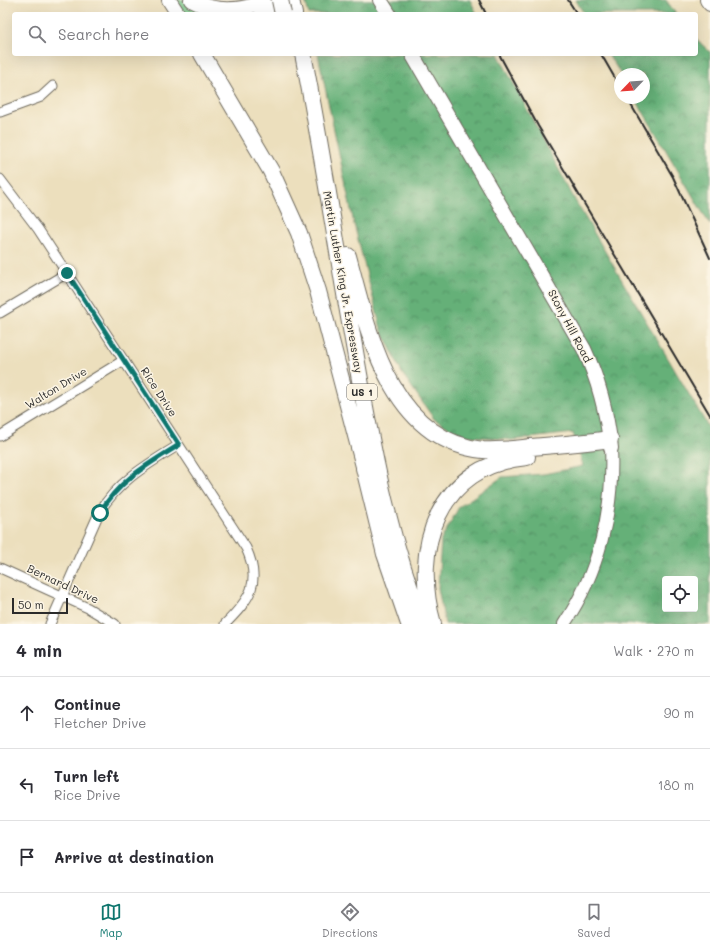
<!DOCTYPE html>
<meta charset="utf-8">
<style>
:root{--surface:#fff;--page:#f7f7f7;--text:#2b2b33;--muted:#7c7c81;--line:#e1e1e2;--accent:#0f766e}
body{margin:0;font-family:Mali,sans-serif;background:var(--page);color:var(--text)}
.controls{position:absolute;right:12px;bottom:12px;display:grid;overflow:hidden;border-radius:4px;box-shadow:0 4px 16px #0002}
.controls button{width:36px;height:36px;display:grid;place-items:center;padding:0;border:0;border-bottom:1px solid var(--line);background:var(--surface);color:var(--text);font:20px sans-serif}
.compass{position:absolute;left:614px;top:68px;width:36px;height:36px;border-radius:50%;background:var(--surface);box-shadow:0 4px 16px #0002;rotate:245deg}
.scale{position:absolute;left:12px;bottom:10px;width:56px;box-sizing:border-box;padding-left:4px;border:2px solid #2b2b2b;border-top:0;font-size:11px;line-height:14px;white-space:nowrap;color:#2b2b2b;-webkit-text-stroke:3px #fcf5e5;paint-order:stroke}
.stop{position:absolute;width:12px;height:12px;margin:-9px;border:3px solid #0f766e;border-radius:50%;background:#fff}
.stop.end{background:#0f766e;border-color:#fff;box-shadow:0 1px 4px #0008}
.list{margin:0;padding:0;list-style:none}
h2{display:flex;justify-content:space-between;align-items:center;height:52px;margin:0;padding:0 16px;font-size:17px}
h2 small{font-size:13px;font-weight:400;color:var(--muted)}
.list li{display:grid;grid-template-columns:26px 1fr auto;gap:12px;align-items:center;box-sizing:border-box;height:72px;padding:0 16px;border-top:1px solid var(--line)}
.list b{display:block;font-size:15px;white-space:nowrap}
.list p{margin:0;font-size:13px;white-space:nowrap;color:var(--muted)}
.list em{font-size:13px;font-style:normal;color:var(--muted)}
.icon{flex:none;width:22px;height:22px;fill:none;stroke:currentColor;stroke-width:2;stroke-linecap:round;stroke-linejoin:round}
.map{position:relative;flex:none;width:710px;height:624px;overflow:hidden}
.search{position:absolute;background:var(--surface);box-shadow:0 4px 16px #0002;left:12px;right:12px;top:12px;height:44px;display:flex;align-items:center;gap:10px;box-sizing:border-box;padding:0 14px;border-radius:4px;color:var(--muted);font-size:15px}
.sheet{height:268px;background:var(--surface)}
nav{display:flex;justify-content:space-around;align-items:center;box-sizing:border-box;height:56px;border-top:1px solid var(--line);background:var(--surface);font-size:11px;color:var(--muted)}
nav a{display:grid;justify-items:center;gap:2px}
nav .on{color:var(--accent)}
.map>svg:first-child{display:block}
.grass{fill:url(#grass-tufts);stroke:#547c5c}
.forest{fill:url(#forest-crowns);stroke:#486e52;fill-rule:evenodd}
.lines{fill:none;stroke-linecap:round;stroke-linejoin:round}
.street-casing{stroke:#6f6a5e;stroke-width:11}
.secondary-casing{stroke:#6f6a5e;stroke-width:14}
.primary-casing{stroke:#6f6a5e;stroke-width:16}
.highway-casing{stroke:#6f6a5e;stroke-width:18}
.street{stroke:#fff;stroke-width:9}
.secondary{stroke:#fff;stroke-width:12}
.primary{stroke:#fff;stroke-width:14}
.highway{stroke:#fff;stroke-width:16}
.rail{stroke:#2b2b2b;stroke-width:2}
.highway-bridge-casing{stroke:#6f6a5e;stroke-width:18;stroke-linecap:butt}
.highway-bridge{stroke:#fff;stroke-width:16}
.route{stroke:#0f766e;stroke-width:5}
.labels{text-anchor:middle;stroke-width:3;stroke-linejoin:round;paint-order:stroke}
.shield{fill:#fcf5e5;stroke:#6a6863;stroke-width:1}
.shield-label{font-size:10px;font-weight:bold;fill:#2b2b2b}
.street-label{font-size:11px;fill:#2b2b2b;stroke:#fcf5e5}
</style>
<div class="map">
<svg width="710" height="624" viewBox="0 0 710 624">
<defs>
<pattern id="grass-tufts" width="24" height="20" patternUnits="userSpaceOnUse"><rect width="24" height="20" fill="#7ccc8d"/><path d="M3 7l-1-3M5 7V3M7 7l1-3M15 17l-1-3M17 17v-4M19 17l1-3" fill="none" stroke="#6baf7a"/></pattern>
<pattern id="forest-crowns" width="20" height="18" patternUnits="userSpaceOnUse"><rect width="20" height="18" fill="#65b078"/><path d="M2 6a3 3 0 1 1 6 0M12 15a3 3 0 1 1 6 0" fill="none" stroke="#538f63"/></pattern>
</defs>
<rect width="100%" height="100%" fill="#fcf5e5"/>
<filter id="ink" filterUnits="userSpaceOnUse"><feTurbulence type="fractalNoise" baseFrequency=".025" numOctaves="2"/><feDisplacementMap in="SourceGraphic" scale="8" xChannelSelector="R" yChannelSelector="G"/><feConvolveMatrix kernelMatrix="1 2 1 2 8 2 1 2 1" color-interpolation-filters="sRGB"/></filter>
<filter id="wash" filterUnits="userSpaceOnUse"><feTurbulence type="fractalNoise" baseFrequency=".012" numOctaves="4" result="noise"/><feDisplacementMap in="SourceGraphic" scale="16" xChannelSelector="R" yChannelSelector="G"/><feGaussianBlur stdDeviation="0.9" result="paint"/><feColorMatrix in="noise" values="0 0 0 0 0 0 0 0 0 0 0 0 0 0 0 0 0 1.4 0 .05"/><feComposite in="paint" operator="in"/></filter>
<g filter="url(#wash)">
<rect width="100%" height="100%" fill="#ecdfbd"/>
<!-- grass -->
<path class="grass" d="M176 0H185L230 14H184Z"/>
<!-- forest -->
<path class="forest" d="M305 0H470L477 14H309Z
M576 0H666L676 14H584Z
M696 39 710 52V225L635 98H644V74H621L608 54H696Z
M318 54H498L576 202 710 430V624H445L438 588 441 540 459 507 502 477 544 474 583 466 573 433 512 440 461 435 434 419 402 373 381 329 354 224ZM665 579H695V609H665Z"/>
</g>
<g filter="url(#ink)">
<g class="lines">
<!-- street casing -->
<g class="street-casing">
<path id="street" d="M0 112 41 97 53 86
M0 179 38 229 246 548C262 583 250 599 225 624
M0 313 67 273
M0 436 124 360
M0 568 88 608 115 624
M50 624 99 513C118 481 148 464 179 445"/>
</g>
<!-- secondary casing -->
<g class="secondary-casing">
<path id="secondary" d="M564 624C599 572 614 510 611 448"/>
</g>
<!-- primary casing -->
<g class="primary-casing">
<path id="primary" d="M169 0 178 14
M191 0C215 13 239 11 264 2
M380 0 389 14
M707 0 710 4
M262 14 286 0
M412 54 584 349C599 381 607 413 611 448"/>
</g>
<!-- highway casing -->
<g class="highway-casing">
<path id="highway" d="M291 0 294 14
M202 54 271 171 299 233 318 291 366 474
M303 54C322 149 336 245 353 340 370 438 386 531 423 624
M348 256C368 330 389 440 483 450 499 451 515 449 531 447 558 445 584 443 610 439
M364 468 385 554 409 624
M433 624C411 548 438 465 527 457"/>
</g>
<!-- street -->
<use href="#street" class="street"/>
<!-- secondary -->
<use href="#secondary" class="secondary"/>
<!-- primary -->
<use href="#primary" class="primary"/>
<!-- highway -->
<use href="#highway" class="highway"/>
<!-- rail -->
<path class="rail" d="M479 0 486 14
M568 0 577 14
M499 54 538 126 710 415
M601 54 620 87
M627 98 673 177 710 258"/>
<!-- highway-bridge casing -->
<g class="highway-bridge-casing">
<path id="highway-bridge" d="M280 0 283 14"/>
</g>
<!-- highway-bridge -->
<use href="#highway-bridge" class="highway-bridge"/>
</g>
</g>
<g class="lines" filter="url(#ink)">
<!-- route -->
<path class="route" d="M67 273 179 445C148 464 118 481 100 513"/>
</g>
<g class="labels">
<!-- shield labels -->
<rect class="shield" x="347" y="384" width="30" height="16" rx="3"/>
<g class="shield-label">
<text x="362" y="396">US 1</text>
</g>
<!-- street labels -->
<g class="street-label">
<text transform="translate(343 282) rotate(80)" y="4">Martin Luther King Jr. Expressway</text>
<text transform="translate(570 326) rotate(62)" y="4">Stony Hill Road</text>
<text transform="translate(56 388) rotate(-31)" y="4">Walton Drive</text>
<text transform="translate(159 392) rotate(57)" y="4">Rice Drive</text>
<text transform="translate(63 584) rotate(25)" y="4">Bernard Drive</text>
</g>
</g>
</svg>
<div class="controls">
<button><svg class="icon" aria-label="locate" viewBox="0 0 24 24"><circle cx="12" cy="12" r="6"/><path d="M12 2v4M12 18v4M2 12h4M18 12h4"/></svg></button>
</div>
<svg class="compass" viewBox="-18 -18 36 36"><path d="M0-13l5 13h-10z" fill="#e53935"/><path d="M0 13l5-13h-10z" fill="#7c7c81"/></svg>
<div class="scale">50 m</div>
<div class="stop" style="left:100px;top:513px"></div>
<div class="stop end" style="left:67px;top:273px"></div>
<div class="search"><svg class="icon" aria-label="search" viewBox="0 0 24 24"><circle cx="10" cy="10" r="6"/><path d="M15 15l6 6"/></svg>Search here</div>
</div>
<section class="sheet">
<h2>4 min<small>Walk · 270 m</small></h2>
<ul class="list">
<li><svg class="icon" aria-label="ahead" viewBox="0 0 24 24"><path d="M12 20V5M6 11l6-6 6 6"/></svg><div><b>Continue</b><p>Fletcher Drive</p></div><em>90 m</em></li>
<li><svg class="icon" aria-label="left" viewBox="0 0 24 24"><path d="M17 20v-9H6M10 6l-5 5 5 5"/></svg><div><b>Turn left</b><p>Rice Drive</p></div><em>180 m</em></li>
<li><svg class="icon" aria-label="arrive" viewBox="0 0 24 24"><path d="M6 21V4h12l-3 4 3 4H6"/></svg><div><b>Arrive at destination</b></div></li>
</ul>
</section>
<nav>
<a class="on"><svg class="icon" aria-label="map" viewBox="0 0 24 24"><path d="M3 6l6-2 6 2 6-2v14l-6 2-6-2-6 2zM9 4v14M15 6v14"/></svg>Map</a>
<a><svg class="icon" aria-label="directions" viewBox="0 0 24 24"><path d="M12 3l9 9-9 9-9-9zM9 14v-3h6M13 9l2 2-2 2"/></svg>Directions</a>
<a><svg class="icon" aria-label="saved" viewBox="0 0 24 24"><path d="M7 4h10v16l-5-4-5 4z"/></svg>Saved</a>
</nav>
